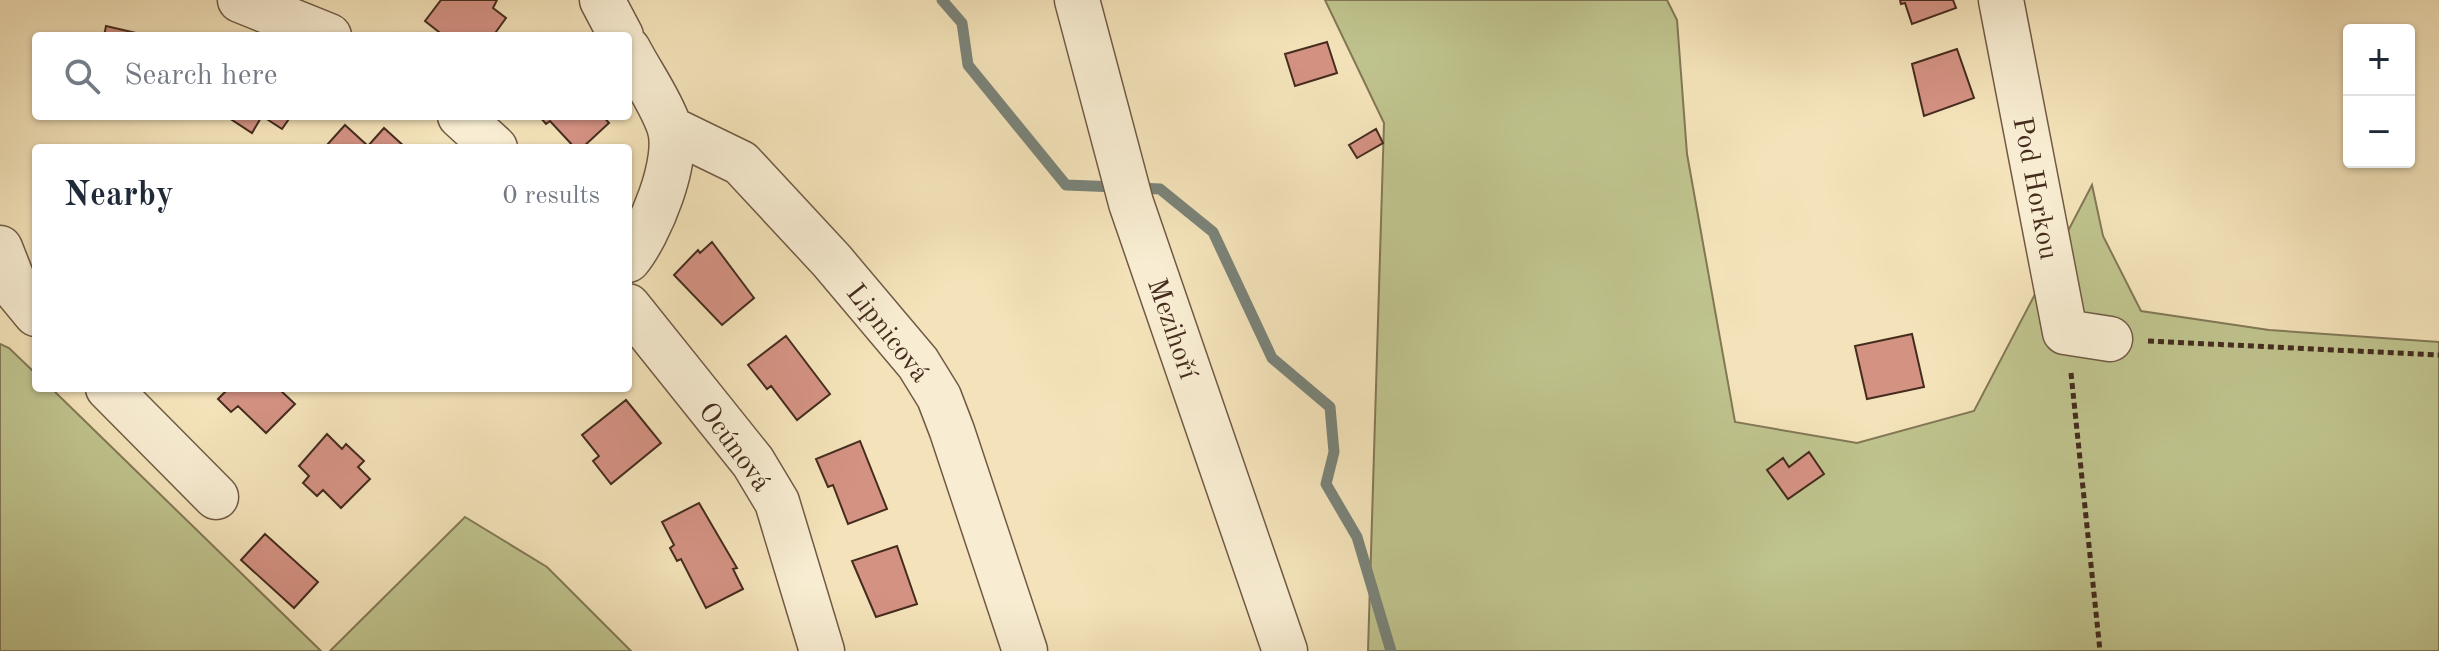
<!DOCTYPE html>
<meta charset="utf-8">
<style>
:root{--surface:#fff;--page:#f6f6f7;--text:#1f2937;--muted:#747a83;--line:#e0e1e3}
body{margin:0;font-family:"Old Standard TT",serif;background:var(--page);color:var(--text)}
.controls{position:absolute;right:24px;top:24px;display:grid;overflow:hidden;border-radius:8px;box-shadow:0 2px 6px #0004}
.controls button{width:72px;height:72px;display:grid;place-items:center;padding:0;border:0;border-bottom:2px solid var(--line);background:var(--surface);color:var(--text);font:40px sans-serif}
.list{margin:0;padding:0;list-style:none}
h2{display:flex;justify-content:space-between;align-items:center;height:104px;margin:0;padding:0 32px;font-size:34px}
h2 small{font-size:26px;font-weight:400;color:var(--muted)}
.icon{flex:none;width:44px;height:44px;fill:none;stroke:currentColor;stroke-width:2;stroke-linecap:round;stroke-linejoin:round}
.map{position:relative;flex:none;width:2439px;height:651px;overflow:hidden}
.search{position:absolute;background:var(--surface);box-shadow:0 2px 6px #0004;left:32px;top:32px;width:600px;height:88px;display:flex;align-items:center;gap:20px;box-sizing:border-box;padding:0 28px;border-radius:8px;color:var(--muted);font-size:30px}
.panel{position:absolute;background:var(--surface);box-shadow:0 2px 6px #0004;left:32px;top:144px;width:600px;height:248px;border-radius:8px}
.map>svg:first-child{display:block}
.green{fill:#bfc38d;stroke:#827856;stroke-width:2}
.lines{fill:none;stroke-linecap:round;stroke-linejoin:round}
.stream{stroke:#7a8379;stroke-width:11}
.building{fill:#d49283;stroke:#452c1e;stroke-width:2}
.minor-casing{stroke:#715a45;stroke-width:47}
.path{stroke:#452c1e;stroke-width:5;stroke-dasharray:6 4;stroke-linecap:butt}
.minor{stroke:#f8edd2;stroke-width:44}
.labels{text-anchor:middle;stroke-width:7;stroke-linejoin:round;paint-order:stroke}
.street-label{font-size:28px;fill:#452c1e;stroke:#f8edd2}
</style>
<div class="map">
<svg width="2439" height="651" viewBox="0 0 2439 651">
<rect width="100%" height="100%" fill="#f4e3ba"/>
<filter id="stains"><feTurbulence type="fractalNoise" baseFrequency=".0025" numOctaves="4"/><feColorMatrix values="0 0 0 0 .2 0 0 0 0 .09 0 0 0 0 .02 0 0 0 .5 -.17"/></filter>
<radialGradient id="worn" r=".72"><stop offset=".6" stop-color="#630" stop-opacity="0"/><stop offset="1" stop-color="#630" stop-opacity=".3"/></radialGradient>
<!-- green -->
<path class="green" d="M1325 0H1667L1677 20 1687 154 1735 422 1857 443 1974 411 2092 185 2103 236 2141 311 2269 330 2439 342V651H1368L1384 123Z
M0 344 9 348 36 374V388H51L321 651H0Z
M465 517 547 567 631 651H330Z"/>
<g class="lines">
<!-- stream -->
<path class="stream" d="M942 0 962 23 968 65 1066 185 1117 187
M1138 188 1160 189 1213 232 1272 358 1330 407 1334 452 1326 484 1357 537 1391 651"/>
</g>
<!-- building -->
<path class="building" d="M441 0H497L493 8 506 18 493 36H444L425 21Z
M1900 0H1953L1956 8 1912 24 1905 3 1901 4Z
M106 26 149 36H104Z
M1327 42 1337 73 1295 86 1285 54Z
M1957 49 1974 98 1924 116 1912 64Z
M226 116H291L282 129 262 116 252 133Z
M539 116H603L609 123 582 148H575L550 121 546 124Z
M345 125 368 146 384 128 406 148H329L326 146Z
M1376 129 1383 143 1357 158 1349 145Z
M712 242 754 298 722 325 674 275 698 250 700 253Z
M1912 334 1924 387 1867 399 1855 346Z
M786 336 830 394 797 420 771 386 767 389 748 365Z
M220 388H278L295 404 266 433 238 406 231 412 218 399 225 392Z
M626 400 661 443 611 484 593 461 599 456 582 435Z
M327 434 342 449 346 444 364 461 358 467 370 479 341 508 323 490 317 496 303 483 309 476 299 466Z
M860 441 887 509 848 524 833 485 828 487 816 459Z
M1809 452 1824 474 1788 499 1767 470 1783 458 1789 467Z
M699 503 737 568 733 569 743 589 706 608 681 559 677 561 670 548 674 545 662 522Z
M265 534 318 582 294 608 241 560Z
M897 546 917 604 876 617 852 561Z"/>
<g class="lines">
<!-- minor casing -->
<g class="minor-casing">
<path id="minor" d="M240 0 329 36
M602 0 621 36
M1077 0 1131 203 1285 651
M2001 0 2065 332 2110 339
M628 49C641 74 660 100 669 126 681 159 649 235 628 260
M460 116 495 148
M671 129 741 163 832 261 918 363 939 397 952 431 1025 651
M0 248 17 291 36 314
M628 306 753 462 777 502 822 651
M108 388 216 497"/>
</g>
<!-- path -->
<path class="path" d="M2148 341 2439 355
M2071 373 2100 651"/>
<!-- minor -->
<use href="#minor" class="minor"/>
</g>
<g class="labels">
<!-- street labels -->
<g class="street-label">
<text transform="translate(2037 188) rotate(79)" y="10">Pod Horkou</text>
<text transform="translate(1174 328) rotate(71)" y="10">Mezihoří</text>
<text transform="translate(889 332) rotate(52)" y="10">Lipnicová</text>
<text transform="translate(736 446) rotate(54)" y="10">Ocúnová</text>
</g>
</g>
<rect width="100%" height="100%" filter="url(#stains)"/>
<rect width="100%" height="100%" fill="url(#worn)"/>
</svg>
<div class="controls">
<button>+</button>
<button>−</button>
</div>
<div class="search"><svg class="icon" aria-label="search" viewBox="0 0 24 24"><circle cx="10" cy="10" r="6"/><path d="M15 15l6 6"/></svg>Search here</div>
<section class="panel">
<h2>Nearby<small>0 results</small></h2>
<ul class="list">
</ul>
</section>
</div>
